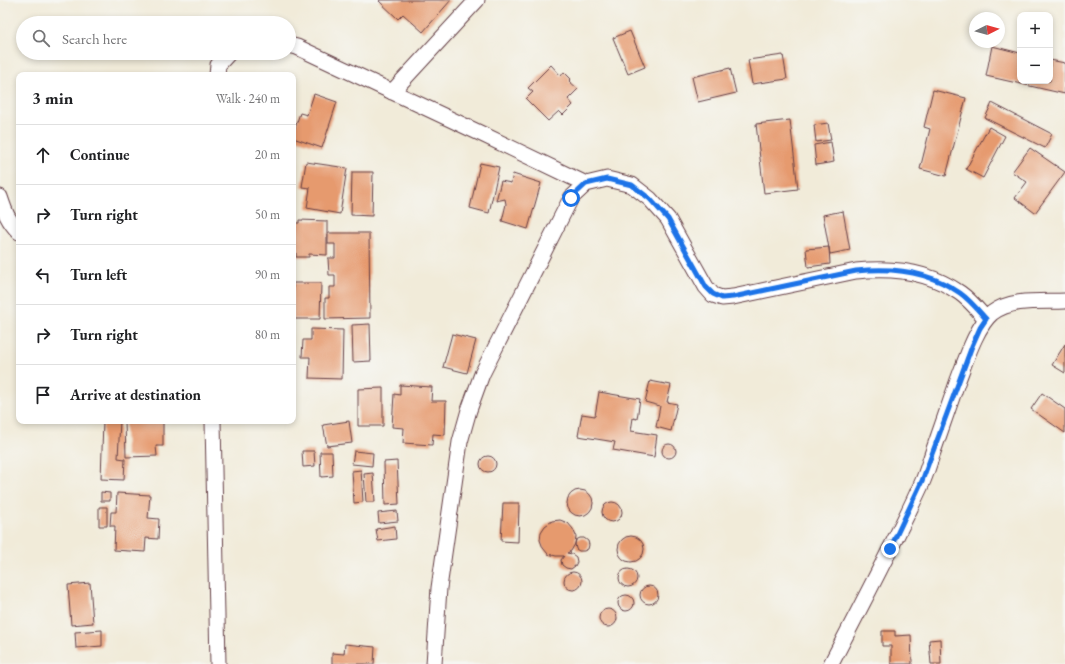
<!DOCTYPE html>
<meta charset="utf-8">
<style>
:root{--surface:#fff;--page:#f6f6f6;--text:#202124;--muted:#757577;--line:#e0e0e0}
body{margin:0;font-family:"EB Garamond",serif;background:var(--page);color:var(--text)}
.controls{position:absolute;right:12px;top:12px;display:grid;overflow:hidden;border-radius:8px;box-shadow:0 2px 6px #0003}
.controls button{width:36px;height:36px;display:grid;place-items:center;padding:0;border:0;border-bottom:1px solid var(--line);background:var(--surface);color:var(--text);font:20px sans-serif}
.compass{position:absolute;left:969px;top:12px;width:36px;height:36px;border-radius:50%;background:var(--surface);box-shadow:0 2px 6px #0003;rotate:84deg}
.stop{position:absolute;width:12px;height:12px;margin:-9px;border:3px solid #1a73e8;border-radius:50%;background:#fff}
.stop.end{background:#1a73e8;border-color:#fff;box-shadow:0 1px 4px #0008}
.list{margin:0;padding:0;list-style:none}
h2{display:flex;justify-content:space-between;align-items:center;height:52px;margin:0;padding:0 16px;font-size:17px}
h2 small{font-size:13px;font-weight:400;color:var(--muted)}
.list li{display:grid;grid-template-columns:26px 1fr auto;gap:12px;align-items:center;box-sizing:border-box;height:60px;padding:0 16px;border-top:1px solid var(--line)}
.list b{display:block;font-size:15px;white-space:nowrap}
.list em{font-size:13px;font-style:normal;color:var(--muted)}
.icon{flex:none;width:22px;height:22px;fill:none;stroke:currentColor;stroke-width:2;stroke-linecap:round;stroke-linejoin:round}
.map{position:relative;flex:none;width:1065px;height:664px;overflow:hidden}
.search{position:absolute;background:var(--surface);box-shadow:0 2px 6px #0003;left:16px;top:16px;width:280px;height:44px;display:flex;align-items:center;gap:10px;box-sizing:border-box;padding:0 14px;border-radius:22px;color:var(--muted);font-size:15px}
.panel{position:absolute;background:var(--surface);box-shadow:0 2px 6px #0003;left:16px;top:72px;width:280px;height:352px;border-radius:8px}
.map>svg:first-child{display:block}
.building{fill:#e69a6e}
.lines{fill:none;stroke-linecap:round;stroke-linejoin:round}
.minor-casing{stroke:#633e45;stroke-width:17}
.minor{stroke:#fff;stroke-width:15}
.route{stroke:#1a73e8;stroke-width:5}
</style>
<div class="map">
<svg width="1065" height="664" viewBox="0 0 1065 664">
<rect width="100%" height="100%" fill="#f6f6f2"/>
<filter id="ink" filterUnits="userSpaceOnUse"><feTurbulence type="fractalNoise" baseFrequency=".025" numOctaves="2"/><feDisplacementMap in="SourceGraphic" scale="8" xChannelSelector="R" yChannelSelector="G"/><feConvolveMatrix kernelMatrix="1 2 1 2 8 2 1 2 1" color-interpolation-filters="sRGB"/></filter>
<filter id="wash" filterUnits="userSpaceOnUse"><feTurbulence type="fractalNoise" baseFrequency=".012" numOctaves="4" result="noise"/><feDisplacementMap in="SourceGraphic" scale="16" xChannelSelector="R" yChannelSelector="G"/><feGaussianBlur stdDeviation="0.9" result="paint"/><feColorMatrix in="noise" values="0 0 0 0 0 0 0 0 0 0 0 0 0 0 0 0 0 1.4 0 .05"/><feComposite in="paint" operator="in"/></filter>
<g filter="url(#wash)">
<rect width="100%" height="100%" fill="#f1ebd9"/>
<g id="blocks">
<!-- building -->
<path class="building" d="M380 0H451L423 32 403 14 398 19 379 1Z
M630 31 645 67 628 74 613 38Z
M992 46 1020 53V81H1050V60L1065 63V94L986 76Z
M783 55 787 79 752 84 748 60Z
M551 65 561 76 564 72 571 79 569 81 578 89 568 99 573 105 563 115 559 111 548 121 526 99 533 92 528 88Z
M730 68 736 93 698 102 692 77Z
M933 90 966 98 946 176 920 169 930 129 924 127Z
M314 94 337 102 322 148 293 138V134L300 113 307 115Z
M992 103 1052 134 1045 148 985 118Z
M790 120 798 189 764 193 756 124Z
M828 123 831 140 816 142 814 125Z
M989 127 1005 136 983 178 966 169Z
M831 142 834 162 816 165 814 145Z
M1030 148 1065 172 1035 213 1015 198 1027 182 1012 172Z
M306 162 347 168 340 214 307 208 310 188 302 187Z
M480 163 499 167 489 213 470 208Z
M352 172H373L372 216 351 215Z
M513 174 541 183 528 229 502 221 506 204 505 199 496 201 501 181 511 183Z
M843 211 850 250 830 254 823 215Z
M299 220 327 221V255L309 254V257H296V253H293V223H299Z
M328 233H369L370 318 325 319V298H329V287H335V275H329L328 258H335V244H328Z
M829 247 830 264 808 267 806 249Z
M293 283H321L320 319H293Z
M370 324 371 361 353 362 352 325Z
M311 329 343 330 342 379 309 378 310 357H302L303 340H311Z
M452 334 476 340 467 373 443 367Z
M1065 344V373L1052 365Z
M650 381 671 385 667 402 677 404 671 431 656 427 660 406 645 402Z
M400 385 432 387 431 401H446L445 435 433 434 432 445 403 443 404 428 392 427 394 394 400 395Z
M383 388V426H358V389Z
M599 392 640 399 637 419 633 418 631 431 657 435 654 457 613 450 615 442 578 436 582 414 595 416Z
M1042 393 1065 409V433L1031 409Z
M103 421H120L118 458 125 459 124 480 101 479Z
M125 421H163V446H156L157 456 126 457Z
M349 421 352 443 327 446 323 425Z
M662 451a7 7 0 1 1 14 0a7 7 0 1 1-14 0Z
M302 451H314L315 466 303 467Z
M354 451 373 453 372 466 352 464Z
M320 452H332L333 476 321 477Z
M480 464a8 8 0 1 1 16 0a8 8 0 1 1-16 0Z
M397 461 399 504 385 505 384 462Z
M361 470 363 502 354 503 352 471Z
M373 473 375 502H366L364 474Z
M567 503a13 13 0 1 1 26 0a13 13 0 1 1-26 0Z
M101 492 110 493V501H101Z
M117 493 150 495 148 518 159 519 158 539 146 538 145 552 114 550 115 526H110L111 512H116Z
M602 512a10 10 0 1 1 20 0a10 10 0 1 1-20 0Z
M503 503H519L518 542 501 541Z
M99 507H107V526H99Z
M397 511 398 521 379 523 378 513Z
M560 520 568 523 573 529 576 536 575 544 576 540 580 538H584L588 541 589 545 588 549 584 551H579L576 549 575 544 571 551 567 553 572 554 576 557 577 562 575 566 571 569 566 568 562 565 561 560 564 556H556L548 554 543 548 540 540 541 532 545 526 552 521Z
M395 526 396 539 378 541 376 529Z
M618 549a13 13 0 1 1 26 0a13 13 0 1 1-26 0Z
M619 578a9 9 0 1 1 18 0a9 9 0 1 1-18 0Z
M564 581a9 9 0 1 1 18 0a9 9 0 1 1-18 0Z
M90 583 93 623 71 625 68 585Z
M640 595a9 9 0 1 1 18 0a9 9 0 1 1-18 0Z
M618 603a8 8 0 1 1 16 0a8 8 0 1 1-16 0Z
M599 618a9 9 0 1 1 18 0a9 9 0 1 1-18 0Z
M102 630V646L76 648 75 632Z
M882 631H895V636L911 635 912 664H891V646H882Z
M940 639 941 664H931L929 640Z
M345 644 375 647 374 664H332V653L344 654Z"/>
</g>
</g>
<g filter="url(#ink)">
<use href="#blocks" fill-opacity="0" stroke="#633e45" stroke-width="1"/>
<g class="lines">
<!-- minor casing -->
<g class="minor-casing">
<path id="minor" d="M289 45 297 47 484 135 586 184
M217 75 218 65 229 53
M392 92 477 0
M0 197C5 212 8 221 19 232
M213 421 218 664
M434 664 439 588 460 442 469 410 482 374 571 198 586 184 607 179 632 185 650 199 668 219 706 287 713 295 722 298 733 297 856 271C892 267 929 271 960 293 970 300 978 310 986 319
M831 664C862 604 894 544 922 483 927 472 930 460 934 449 942 426 950 403 958 380 965 362 977 325 992 313 1012 298 1041 302 1065 301"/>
</g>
<!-- minor -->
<use href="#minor" class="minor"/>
</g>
</g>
<g class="lines" filter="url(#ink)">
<!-- route -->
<path class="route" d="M571 198 586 184 607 179 632 185 650 199 668 219 706 287 713 294 722 298 733 297 856 271C892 267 929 271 960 293 970 300 978 310 986 319L980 328 972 346 922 481 890 549"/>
</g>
</svg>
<div class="controls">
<button>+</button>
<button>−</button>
</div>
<svg class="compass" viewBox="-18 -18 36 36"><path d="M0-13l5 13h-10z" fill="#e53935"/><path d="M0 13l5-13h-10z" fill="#757577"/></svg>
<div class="stop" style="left:571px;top:198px"></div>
<div class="stop end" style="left:890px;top:549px"></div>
<div class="search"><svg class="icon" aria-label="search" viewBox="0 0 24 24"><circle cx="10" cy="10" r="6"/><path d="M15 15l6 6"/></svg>Search here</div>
<section class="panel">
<h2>3 min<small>Walk · 240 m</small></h2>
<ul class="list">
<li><svg class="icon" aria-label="ahead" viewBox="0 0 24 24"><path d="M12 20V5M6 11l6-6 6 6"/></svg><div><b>Continue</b></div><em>20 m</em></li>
<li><svg class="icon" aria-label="right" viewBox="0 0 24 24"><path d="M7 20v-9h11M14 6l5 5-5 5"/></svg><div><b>Turn right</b></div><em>50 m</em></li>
<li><svg class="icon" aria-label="left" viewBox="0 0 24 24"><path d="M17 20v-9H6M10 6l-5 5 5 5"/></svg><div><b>Turn left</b></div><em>90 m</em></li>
<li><svg class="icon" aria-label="right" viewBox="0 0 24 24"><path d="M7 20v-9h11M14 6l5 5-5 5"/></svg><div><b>Turn right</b></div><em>80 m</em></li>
<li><svg class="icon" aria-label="arrive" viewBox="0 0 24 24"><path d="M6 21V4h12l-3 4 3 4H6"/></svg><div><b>Arrive at destination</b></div></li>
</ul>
</section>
</div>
